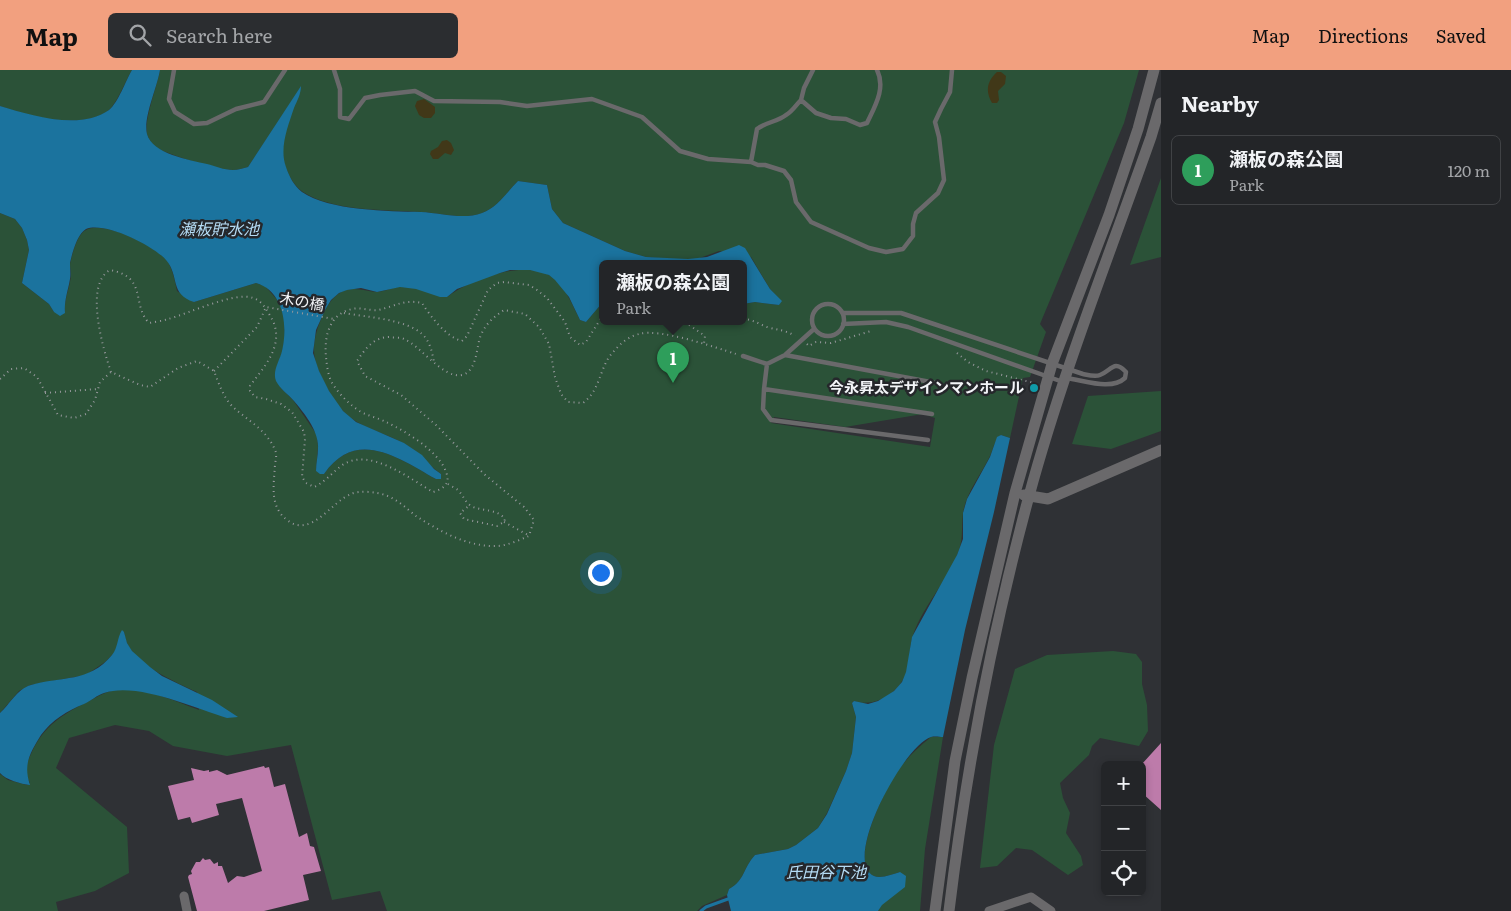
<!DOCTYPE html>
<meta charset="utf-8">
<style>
:root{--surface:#232528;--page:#2b2d30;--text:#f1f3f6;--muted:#a3a5a8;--line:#404245;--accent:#f2a07f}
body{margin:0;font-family:Literata,"Noto Sans JP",serif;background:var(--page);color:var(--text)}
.controls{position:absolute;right:15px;bottom:15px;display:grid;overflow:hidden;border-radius:8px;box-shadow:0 2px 8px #0003}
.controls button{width:45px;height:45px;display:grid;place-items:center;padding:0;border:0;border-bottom:1px solid var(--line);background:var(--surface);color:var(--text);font:25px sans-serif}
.you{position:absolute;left:600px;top:502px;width:18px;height:18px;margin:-12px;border:4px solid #fff;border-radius:50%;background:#1a73e8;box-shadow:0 0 0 8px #1a73e833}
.badge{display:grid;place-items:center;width:32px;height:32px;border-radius:50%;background:var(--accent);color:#fff;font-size:16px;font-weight:700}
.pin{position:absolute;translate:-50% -41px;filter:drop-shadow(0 1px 2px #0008)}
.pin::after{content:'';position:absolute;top:26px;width:18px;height:15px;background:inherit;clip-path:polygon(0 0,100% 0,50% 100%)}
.popup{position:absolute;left:599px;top:190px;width:148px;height:65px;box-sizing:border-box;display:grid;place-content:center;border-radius:8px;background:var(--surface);filter:drop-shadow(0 1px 4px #0005);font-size:16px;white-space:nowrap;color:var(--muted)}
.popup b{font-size:19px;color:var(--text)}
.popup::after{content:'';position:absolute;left:50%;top:100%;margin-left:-10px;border:10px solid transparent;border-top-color:var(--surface)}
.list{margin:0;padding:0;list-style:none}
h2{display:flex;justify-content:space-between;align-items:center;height:65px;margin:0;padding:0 20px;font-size:21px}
h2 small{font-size:16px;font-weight:400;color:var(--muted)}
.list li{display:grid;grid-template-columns:32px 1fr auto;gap:15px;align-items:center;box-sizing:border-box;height:70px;margin:0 10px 10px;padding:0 10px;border:1px solid var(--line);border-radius:8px}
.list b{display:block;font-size:19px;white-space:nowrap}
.list p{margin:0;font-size:16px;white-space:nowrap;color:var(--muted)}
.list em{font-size:16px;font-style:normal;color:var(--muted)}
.icon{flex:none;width:28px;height:28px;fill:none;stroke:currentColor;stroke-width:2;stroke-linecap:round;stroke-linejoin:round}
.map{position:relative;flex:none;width:1161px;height:841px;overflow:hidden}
header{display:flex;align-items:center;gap:30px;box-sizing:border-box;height:70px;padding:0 25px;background:var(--accent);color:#111}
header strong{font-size:24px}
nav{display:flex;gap:28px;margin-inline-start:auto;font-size:18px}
.search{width:350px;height:45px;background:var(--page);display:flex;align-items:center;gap:12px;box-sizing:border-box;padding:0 18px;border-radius:8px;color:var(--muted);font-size:19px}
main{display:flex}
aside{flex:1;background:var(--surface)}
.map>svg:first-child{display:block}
.green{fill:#2b5238;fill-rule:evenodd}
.sand{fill:#413818}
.water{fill:#1b739e}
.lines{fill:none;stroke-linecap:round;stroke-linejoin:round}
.stream{stroke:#1b739e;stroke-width:3}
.building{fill:#bd7baa}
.path{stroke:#97999d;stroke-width:2;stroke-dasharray:1 4;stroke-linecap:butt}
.service{stroke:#6a696b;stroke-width:4.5}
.minor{stroke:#6a696b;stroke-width:9}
.tertiary{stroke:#6a696b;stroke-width:11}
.culture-dot{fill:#0f9aa8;stroke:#25272b;stroke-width:2}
.labels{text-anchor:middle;stroke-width:5;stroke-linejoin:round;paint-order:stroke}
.street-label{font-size:15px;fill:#f3f5f8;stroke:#25272b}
.poi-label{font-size:15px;font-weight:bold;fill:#f3f5f8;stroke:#25272b;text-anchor:end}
.water-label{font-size:16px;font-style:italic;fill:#b4dbf4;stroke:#25272b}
</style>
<header>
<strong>Map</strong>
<div class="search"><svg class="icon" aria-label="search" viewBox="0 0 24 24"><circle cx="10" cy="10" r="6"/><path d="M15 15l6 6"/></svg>Search here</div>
<nav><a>Map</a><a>Directions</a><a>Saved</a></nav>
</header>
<main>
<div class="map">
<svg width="1161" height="841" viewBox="0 0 1161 841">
<rect width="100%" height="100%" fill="#2f3135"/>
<!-- green -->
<path class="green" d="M0 0H132C126 10 117 33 109 40 81 61 29 46 0 36Z
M160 0H1139L1124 53 1040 254 1046 262 1030 307 1023 308 1010 368 1001 365C994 370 993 381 989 388 980 406 966 423 963 443 961 459 964 470 957 485 946 513 923 536 913 565 909 577 910 591 906 603 899 623 875 638 854 631L852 633 856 647 852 683 846 701 827 743 818 758 796 775 788 779 755 785C743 798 745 810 729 819L727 825 702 836 697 841H387L380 821 332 830 291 675 227 686 173 676 149 661 115 655 69 668 56 698 127 757 129 803 95 821 56 832 58 841H0V704L8 710 27 715 30 713C24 703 26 694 31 684 44 655 62 645 89 631 99 626 106 621 118 620 145 617 174 631 199 640L197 622C177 613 136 595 127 573 125 570 125 565 124 562L114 583 105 592 86 605 30 615 19 621 0 643V143L15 149 22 158 27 170 29 180 22 213 49 234 54 242H65C64 228 70 218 71 205 71 201 70 198 70 194 72 185 77 164 86 160 104 150 158 177 168 192 173 201 175 211 177 221L194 232 256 213 265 216 280 233 284 248 285 266 282 283 276 300 281 318 293 330 317 365 318 377 316 401 324 404C356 357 399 388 436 409L441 404C427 394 420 382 403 373 384 362 359 358 343 341 331 327 314 299 314 280 314 269 317 258 322 247 326 236 334 224 346 220 358 217 365 221 376 222 383 222 391 218 398 217 414 216 432 223 447 227 470 209 531 186 556 210 567 221 573 236 580 250L586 252 603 232V252H743V234L755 232 779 235 781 231 770 219 751 187 719 181 697 189H671L646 187 625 181 563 153 552 139 547 115 518 111C507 122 497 138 482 143 463 150 441 143 422 142 388 140 331 141 303 122 295 117 289 106 286 98 276 73 293 41 301 17L248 97C243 98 238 100 233 100 218 100 173 86 159 79 153 76 149 70 147 64 144 49 157 17 160 0ZM923 344 935 348 930 377 771 353 774 347 845 357Z
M1161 108V187L1130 195Z
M1161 321V361L1111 379 1072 374 1088 326Z
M1113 581 1136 584 1142 592V614L1147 635 1148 661 1139 676 1100 668 1092 676 1089 685 1060 713 1063 728 1070 743 1066 763 1081 786 1083 795 1068 805 1032 780 1016 778 997 796 980 798 994 675 1015 599 1047 585Z
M931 667H943L925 779 920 841H878L900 802C893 804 881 809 874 806 847 794 886 718 896 703 906 689 917 678 931 667Z"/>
<!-- sand -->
<path class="sand" d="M997 2H1001L1006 6 1005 14 998 21 999 30 997 33H992C985 21 987 11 997 2Z
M424 29 435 37V43L431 48H424L419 45 415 36 417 31Z
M447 70 451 73 454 80 451 85 445 83 438 89H433L430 84 431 81 438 77 442 71Z"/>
<!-- water -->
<path class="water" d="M132 0H160C157 18 143 48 147 64 152 84 190 90 207 94 215 96 224 100 233 100 238 100 243 98 248 97L301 16C301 24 297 31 294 38 288 56 279 78 286 97 289 106 294 116 302 122 329 141 389 141 421 142 441 143 463 150 482 143 497 138 507 122 518 111L547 115 552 139 563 153 625 181 646 187 688 189 707 187 739 175 745 178 770 219 782 231 779 235 755 232 743 234V194H603V232L586 252 580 250 569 227 555 210 549 205 530 200H510L500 203 457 219 447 227H440L416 219 400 217 377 222 361 218 347 220 339 223 331 230 325 240 316 260 313 283 319 301 329 321 343 341 356 352 404 373 422 385 434 399 441 404V409H436C399 388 356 357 324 404H320L316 401C316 393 318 386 318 378 319 361 304 343 294 331 288 324 280 319 276 311 272 301 280 290 282 281 288 256 284 221 256 213L194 232C169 224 180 206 166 190 154 176 105 151 86 159 77 164 72 184 70 193 70 199 71 204 70 209 68 221 64 230 65 243L60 246 54 242 49 234 22 213 29 180 27 170 22 158 15 149 0 143V36C30 45 80 61 109 40 118 33 126 10 132 0Z
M1001 365 1010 368 994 442 965 560 943 667C940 667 935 666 931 667 904 675 841 791 874 806 881 809 893 804 900 802L906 806 905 817 882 835 878 841H731L727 825 729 819C745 810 743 798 755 785L788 779 796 775 818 758 827 744 846 701 852 683 856 647 852 633 854 631 868 634 878 631 894 621 902 612 906 602 912 567 957 485 963 469V443L967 429 990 387 997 367Z
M122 560 124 562 127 573 132 581 150 597 162 606 212 630 238 647 227 648C193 638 138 612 104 623 97 625 91 631 84 634 68 640 51 651 41 665 30 683 23 694 30 715 21 714 6 710 0 703V643C10 634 17 619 31 615 61 606 89 613 112 585 118 578 117 568 122 560Z"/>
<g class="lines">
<!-- stream -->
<path class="stream" d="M701 841 706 837 728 829"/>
</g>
<!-- building -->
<path class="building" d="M1161 673V740L1142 723V694Z
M264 696 265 698 269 697 274 717 285 714 299 767 307 763 310 776 314 777 321 801 303 805 309 830 264 841H197L188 807 189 805 192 804 191 801 196 792H200L203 788 205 790 210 789 214 794 218 792V796H222L228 813 237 806 244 807 262 801 242 728 216 734 219 745 192 753 190 747 178 750 168 716 194 710 191 698 204 701 209 700V702L217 700 227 705Z"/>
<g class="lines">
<!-- path -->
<path class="path" d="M344 243C365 247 406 249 422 264 430 271 432 282 434 292
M743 249C752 249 759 254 767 257 777 260 786 260 795 266
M685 252 705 266 704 273
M807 274 809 276 816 272 831 273 871 261
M957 283 968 292 986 301 1034 313
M214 301 257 257 266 237 334 249
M111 302C103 279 84 214 110 200 148 207 131 234 149 253 155 252 162 251 168 249 188 244 235 221 253 228 263 231 268 242 273 251 284 276 264 297 250 316V321L255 327 266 329 281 334 292 342 304 362 305 369 302 407 306 413 314 417C327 411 333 401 344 394 371 378 410 409 433 422 443 419 451 414 446 402 439 381 405 361 386 352 378 348 369 346 361 342 350 335 341 326 334 316 328 308 327 296 326 287 324 267 329 244 352 239 360 237 370 241 378 240 396 236 404 229 422 233 431 247 446 267 462 271L467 266 488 220 497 213 504 212 529 215 537 220 547 228 565 252 570 267 580 275 586 272 603 245
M0 309 11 299 24 298 37 307 58 345 74 348 86 344 95 330 100 312 111 302 140 315 150 317 178 298 197 291 214 301C219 314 223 327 233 337 247 350 267 360 275 380 277 384 276 389 275 394 274 415 269 436 287 450 311 469 332 431 351 424 359 420 377 422 385 425 397 429 406 438 416 446 439 461 468 477 496 476 507 476 519 470 529 466L534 450 524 437 484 404 436 355 401 325 365 306 357 291C365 279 374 267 389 267 394 268 400 267 404 269 421 276 443 309 462 305 478 301 476 275 481 265 486 253 494 247 504 240L525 244 539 257 549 274 555 307 561 324 568 332 583 333C599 321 599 303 609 287 617 277 626 267 639 264 660 258 714 277 736 284
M45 323 98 319
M448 414C451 416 455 418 458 420 463 425 465 432 471 436 483 442 496 438 505 449L504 452 497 456 464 449 460 443 470 435
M504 452 528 465"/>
<!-- service -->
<path class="service" d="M174 0 169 29 175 42 194 54 207 53 236 39 264 32 285 0
M334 0 340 19V47L349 49 365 28 380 25 415 21 434 31 500 32 527 36 592 29 642 47 680 81 708 89 751 92 758 95H765L784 101 791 110 796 132 811 152 869 178 886 182 903 179 913 166V154L916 143 938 123 944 110 939 67 935 52 941 39 950 22 952 0
M801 30 804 18 813 0
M751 92 757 59C766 52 777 52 786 45 792 42 796 35 801 30L816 43 831 48 846 49 860 55 867 53C875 36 886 18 877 0
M812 250a16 16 0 1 1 32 0a16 16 0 1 1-32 0Z
M843 243H901L1083 304C1088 305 1095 307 1100 305 1111 301 1114 289 1126 302L1125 308C1111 321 1084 310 1066 308
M843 254 886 252 908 257 1063 312
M785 285 936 313
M743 286 767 294 785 285 814 259
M767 294 764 319 763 339 771 350 928 370
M764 319 932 344"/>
<!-- minor -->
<path class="minor" d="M184 826 187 841
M989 841 1031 827 1051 841"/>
<!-- tertiary -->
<path class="tertiary" d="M1024 425 1048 429 1161 380
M935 841 955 691 972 608 1015 423 1052 294 1109 145 1138 59 1154 0
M949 841C966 701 992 562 1029 426 1062 304 1109 186 1151 67L1161 33"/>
</g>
<!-- markers -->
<circle class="culture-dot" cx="1034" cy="318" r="5"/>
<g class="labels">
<!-- street labels -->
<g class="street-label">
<text transform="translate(302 232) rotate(10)" y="5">木の橋</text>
</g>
<!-- poi labels -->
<g class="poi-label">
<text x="1024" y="323">今永昇太デザインマンホール</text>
</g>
<!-- water labels -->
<g class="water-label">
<text x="219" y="165">瀬板貯水池</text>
<text x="826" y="808">氏田谷下池</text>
</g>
</g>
</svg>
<div class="controls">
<button>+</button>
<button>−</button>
<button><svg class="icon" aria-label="locate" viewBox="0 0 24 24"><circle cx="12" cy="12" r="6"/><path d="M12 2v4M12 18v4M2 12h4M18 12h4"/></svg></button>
</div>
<div class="you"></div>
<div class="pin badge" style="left:673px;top:313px;background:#2e9e5b">1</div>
<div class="popup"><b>瀬板の森公園</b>Park</div>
</div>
<aside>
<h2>Nearby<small></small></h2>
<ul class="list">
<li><span class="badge" style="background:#2e9e5b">1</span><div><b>瀬板の森公園</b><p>Park</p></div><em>120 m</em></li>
</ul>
</aside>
</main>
